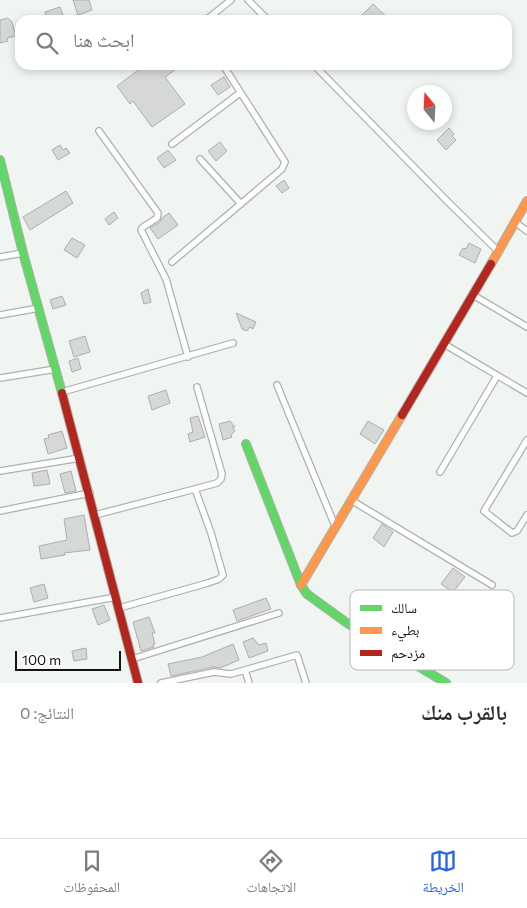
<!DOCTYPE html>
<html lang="ar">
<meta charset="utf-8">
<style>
:root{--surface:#fff;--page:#f7f7f7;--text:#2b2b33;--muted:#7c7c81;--line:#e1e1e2;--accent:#2563eb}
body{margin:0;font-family:Commissioner,"Noto Naskh Arabic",sans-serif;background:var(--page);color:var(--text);direction:rtl}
.compass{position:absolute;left:407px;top:85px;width:45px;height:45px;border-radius:50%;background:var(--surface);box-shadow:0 2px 8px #0003;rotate:342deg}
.scale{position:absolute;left:15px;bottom:12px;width:106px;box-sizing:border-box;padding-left:5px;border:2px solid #121412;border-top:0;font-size:14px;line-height:18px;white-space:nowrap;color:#121412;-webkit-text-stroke:4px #fff;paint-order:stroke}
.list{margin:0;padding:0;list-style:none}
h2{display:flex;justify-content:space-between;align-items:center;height:65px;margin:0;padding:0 20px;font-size:21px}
h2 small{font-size:16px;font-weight:400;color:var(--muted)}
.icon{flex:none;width:28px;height:28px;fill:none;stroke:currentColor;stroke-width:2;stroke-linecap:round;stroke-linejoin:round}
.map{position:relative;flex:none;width:527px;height:683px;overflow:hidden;direction:ltr}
.search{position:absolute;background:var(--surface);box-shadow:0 2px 8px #0003;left:15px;right:15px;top:15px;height:55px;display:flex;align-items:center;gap:12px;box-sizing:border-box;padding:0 18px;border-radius:15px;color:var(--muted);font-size:19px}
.sheet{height:155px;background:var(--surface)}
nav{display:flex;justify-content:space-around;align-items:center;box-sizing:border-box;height:70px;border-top:1px solid var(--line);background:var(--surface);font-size:14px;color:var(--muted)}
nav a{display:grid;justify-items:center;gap:2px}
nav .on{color:var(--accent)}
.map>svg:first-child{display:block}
.building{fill:#d6d8d6;stroke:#acafad}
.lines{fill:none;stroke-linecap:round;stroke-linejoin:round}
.street-casing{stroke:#aeb1af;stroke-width:8}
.fast-casing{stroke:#aeb1af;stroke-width:10}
.slow-casing{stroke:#aeb1af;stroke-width:10}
.jam-casing{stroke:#aeb1af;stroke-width:10}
.street{stroke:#fdfefd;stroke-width:5.5}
.fast{stroke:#63d668;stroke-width:8}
.slow{stroke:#ff974d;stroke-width:8}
.jam{stroke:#b3261e;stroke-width:8}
.key{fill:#fff;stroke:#b8b8b8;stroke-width:1}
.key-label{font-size:14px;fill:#121412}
</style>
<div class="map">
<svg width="527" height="683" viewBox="0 0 527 683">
<rect width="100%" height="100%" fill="#f1f5f2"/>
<!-- building -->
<path class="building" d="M73 0H89L92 10 78 15Z
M373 4 390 20H357Z
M60 7 65 20H47L45 12Z
M8 18 12 22 16 36 7 38 8 41 0 43V20Z
M145 65H182L165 77 185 104 152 127 133 101 130 104 117 86Z
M224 77 230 87 218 95 211 85Z
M449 128 454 134 452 136 456 140 446 150 437 140Z
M220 142 227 151 216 161 208 151Z
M60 145 63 150 66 148 70 153 58 160 52 150Z
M168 150 176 160 164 168 157 158Z
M284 180 289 188 282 193 276 186Z
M66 191 73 203 30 230 23 217Z
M114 212 118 218 109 225 105 219Z
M169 213 178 225 158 239 150 228 160 222 162 218Z
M72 238 85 245 77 258 64 250Z
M469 243 481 249 475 263 459 255 463 248 466 249Z
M148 289 151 302 144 304 141 293Z
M62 296 66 305 53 309 50 300Z
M236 313 256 322 253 329 250 327 247 331 242 329Z
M85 336 90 352 74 357 69 341Z
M78 358 81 369 72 372 69 361Z
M166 390 170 403 152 410 148 396Z
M198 416 205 437 190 442 188 434 193 432 190 418Z
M230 421 235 427H232L235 431 231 435 232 437 223 440 219 424Z
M368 421 384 430 375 444 360 434Z
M62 431 67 448 48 454 44 439 49 438 48 435Z
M47 470 50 484 34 486 32 473Z
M71 471 76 491 65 493 60 474Z
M84 515 90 550 64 553 65 555 41 559 39 546 67 540 64 519Z
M382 524 393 532 384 547 373 538Z
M453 568 465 577 453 592 441 584Z
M44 584 48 598 34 602 30 588Z
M266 598 271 609 237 621 233 610Z
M104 605 110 620 98 625 92 609Z
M149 617 155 633H152L155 644H153L154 647 141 651 133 622Z
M253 638 259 645 266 643 268 651 249 658 243 642Z
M233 644 239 660 220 668 213 667 171 676 168 664 202 657Z
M86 648 87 659 74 661 72 651Z"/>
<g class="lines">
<!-- street casing -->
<g class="street-casing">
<path id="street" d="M248 0 268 20
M206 20 231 0
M314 65 447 201 498 251
M99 131 158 213 157 218 143 227 141 230 166 279 188 357
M172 144 240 93
M200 159 241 204
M515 222 527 231
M0 257 23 253
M172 262 282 169 285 162 223 65
M473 295 527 327
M0 315 39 308
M444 344 527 393
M0 378 56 369
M277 385 335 526
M62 392 233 343
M527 440 484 511 512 533 517 531 527 515
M0 471 80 458
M440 472 497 376
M351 500 492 585
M0 511 90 493
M95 515 195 489 217 483 221 479 222 474 197 387
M119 608 208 583 219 579 223 575 211 533 195 489
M0 618 116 597
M132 659 279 613
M245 670 249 683
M161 683 214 672 231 674 297 655 306 683"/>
</g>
<!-- fast casing -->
<g class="fast-casing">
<path id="fast" d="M0 160 23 253 62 393
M246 444 301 585 307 594 347 623 446 683"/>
</g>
<!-- slow casing -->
<g class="slow-casing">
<path id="slow" d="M491 264 527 201
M301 585 402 415"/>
</g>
<!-- jam casing -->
<g class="jam-casing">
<path id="jam" d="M62 393 138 683
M402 415 491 264"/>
</g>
<!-- street -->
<use href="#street" class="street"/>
<!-- fast -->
<use href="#fast" class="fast"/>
<!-- slow -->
<use href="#slow" class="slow"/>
<!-- jam -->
<use href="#jam" class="jam"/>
</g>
<!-- legend -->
<rect x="350" y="590" width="164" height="80" rx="8" class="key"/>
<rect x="360" y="605" width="22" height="6" fill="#63d668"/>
<rect x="360" y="627" width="22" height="7" fill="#ff974d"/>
<rect x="360" y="650" width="22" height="6" fill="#b3261e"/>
<g class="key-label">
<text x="391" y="613">سالك</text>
<text x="391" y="635">بطيء</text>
<text x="391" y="658">مزدحم</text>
</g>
</svg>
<svg class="compass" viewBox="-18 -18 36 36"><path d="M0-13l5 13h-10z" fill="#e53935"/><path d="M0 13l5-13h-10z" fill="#7c7c81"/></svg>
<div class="scale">100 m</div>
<div class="search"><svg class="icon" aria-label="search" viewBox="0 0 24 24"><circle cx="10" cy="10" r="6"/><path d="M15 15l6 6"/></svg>ابحث هنا</div>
</div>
<section class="sheet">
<h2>بالقرب منك<small>النتائج: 0</small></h2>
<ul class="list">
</ul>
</section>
<nav>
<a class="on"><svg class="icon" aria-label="map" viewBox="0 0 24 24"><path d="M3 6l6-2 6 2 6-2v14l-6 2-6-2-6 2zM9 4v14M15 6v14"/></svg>الخريطة</a>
<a><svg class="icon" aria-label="directions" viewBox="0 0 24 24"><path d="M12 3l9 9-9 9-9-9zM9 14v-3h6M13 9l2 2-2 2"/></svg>الاتجاهات</a>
<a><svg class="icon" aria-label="saved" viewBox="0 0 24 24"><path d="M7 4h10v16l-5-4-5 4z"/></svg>المحفوظات</a>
</nav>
